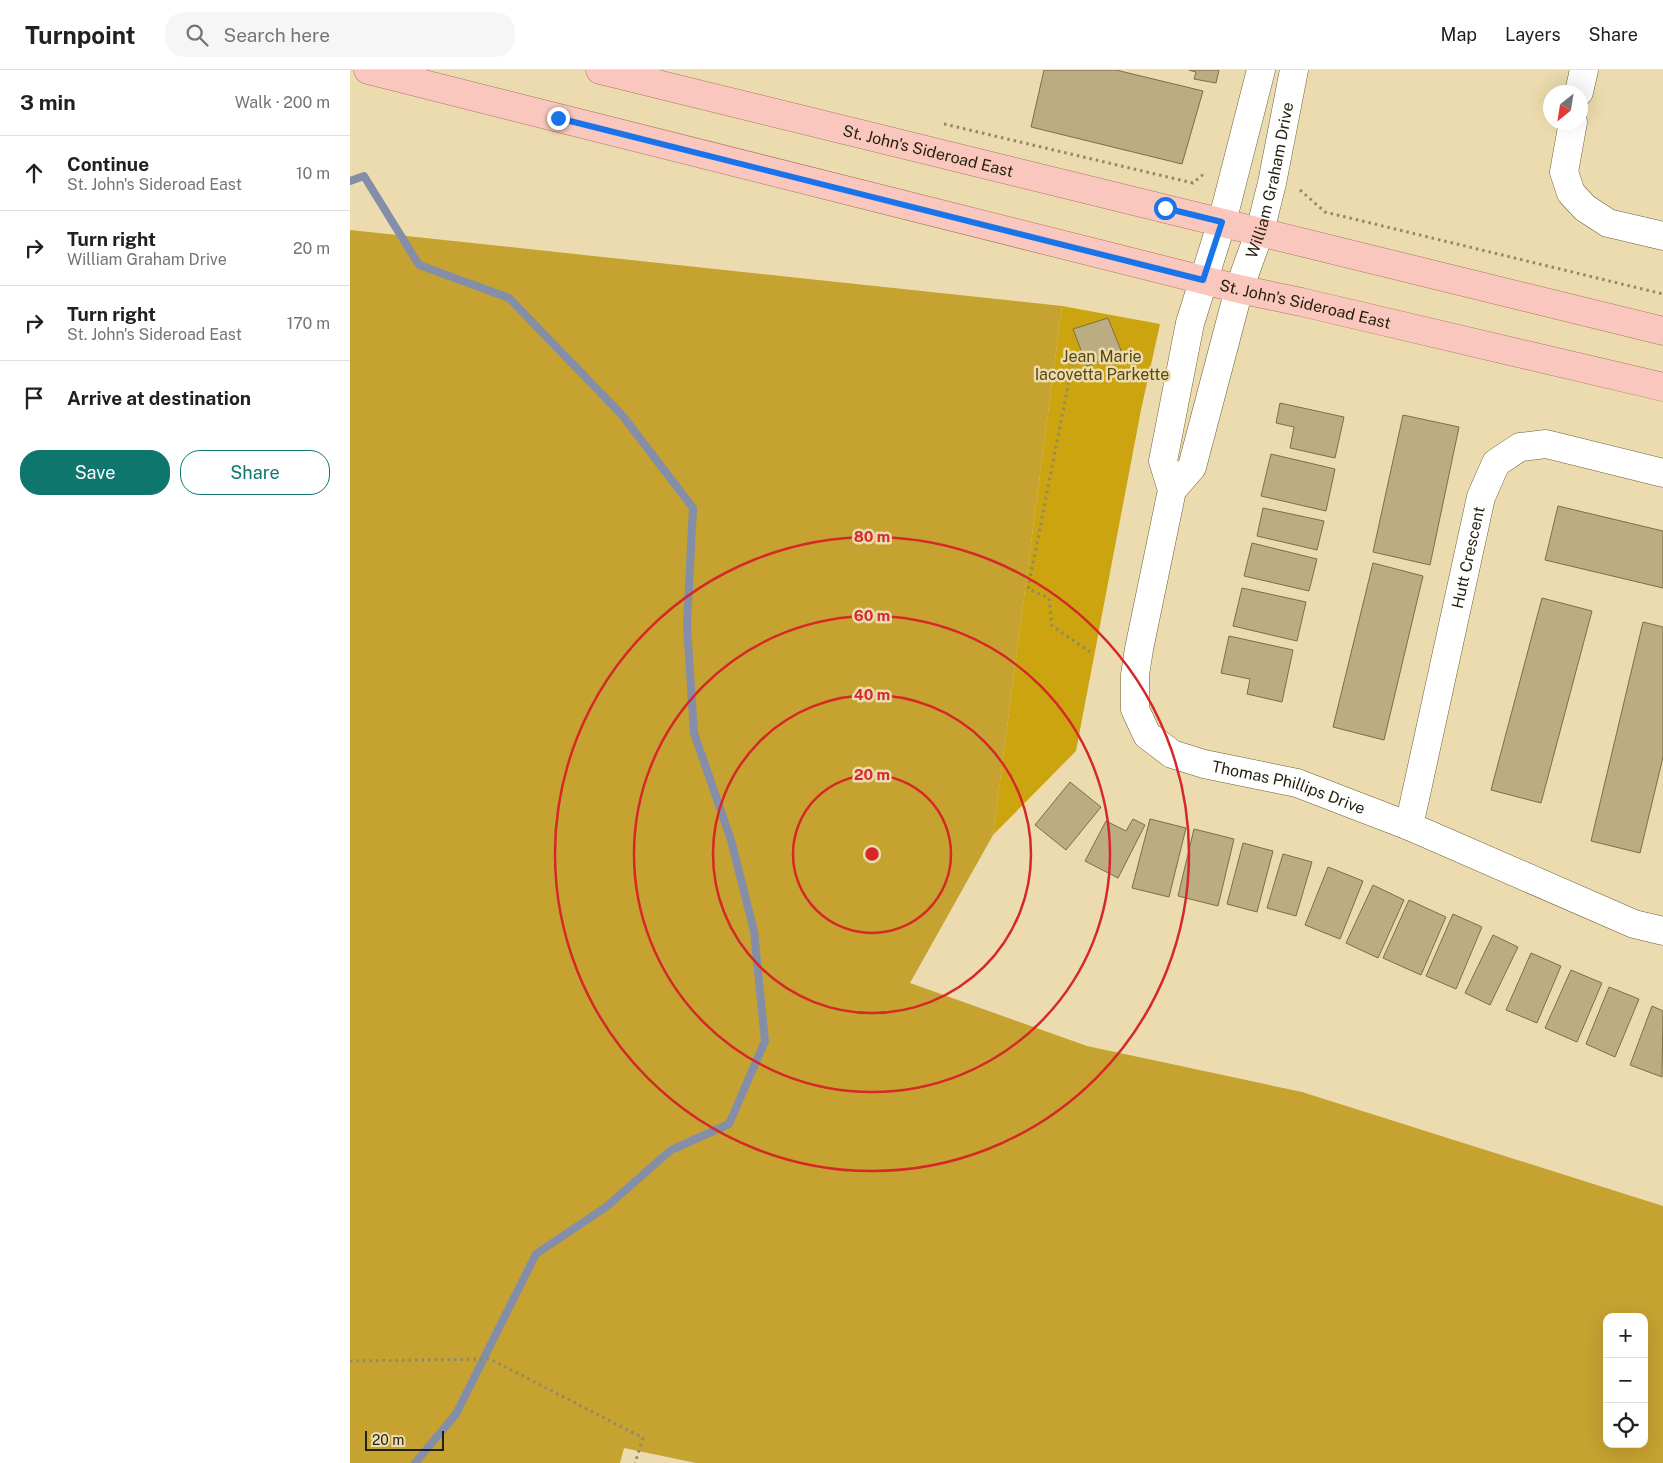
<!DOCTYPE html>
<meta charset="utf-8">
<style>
:root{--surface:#fff;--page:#f6f6f6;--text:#202124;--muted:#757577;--line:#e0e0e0;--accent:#0f766e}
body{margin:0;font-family:"Public Sans",sans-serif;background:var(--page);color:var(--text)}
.controls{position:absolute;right:15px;bottom:15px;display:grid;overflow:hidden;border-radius:10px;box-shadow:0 5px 20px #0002}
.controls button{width:45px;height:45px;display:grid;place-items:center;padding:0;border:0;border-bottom:1px solid var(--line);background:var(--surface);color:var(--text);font:25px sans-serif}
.compass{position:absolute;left:1193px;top:15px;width:45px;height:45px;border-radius:50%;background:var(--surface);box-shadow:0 5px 20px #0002;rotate:210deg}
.scale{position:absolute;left:15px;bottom:12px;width:79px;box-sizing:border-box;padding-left:5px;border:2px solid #251f0e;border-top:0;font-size:14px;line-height:18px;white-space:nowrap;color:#251f0e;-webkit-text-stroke:4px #ebdbae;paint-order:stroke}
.stop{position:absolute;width:15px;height:15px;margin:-11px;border:4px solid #1a73e8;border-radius:50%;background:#fff}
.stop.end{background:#1a73e8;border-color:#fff;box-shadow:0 1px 5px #0008}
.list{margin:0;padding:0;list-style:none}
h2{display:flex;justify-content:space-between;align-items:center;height:65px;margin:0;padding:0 20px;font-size:21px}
h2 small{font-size:16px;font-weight:400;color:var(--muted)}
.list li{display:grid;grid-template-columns:32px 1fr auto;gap:15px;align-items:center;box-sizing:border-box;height:75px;padding:0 20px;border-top:1px solid var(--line)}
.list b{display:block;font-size:19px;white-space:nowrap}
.list p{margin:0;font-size:16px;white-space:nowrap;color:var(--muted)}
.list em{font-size:16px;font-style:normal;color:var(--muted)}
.actions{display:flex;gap:10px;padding:15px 20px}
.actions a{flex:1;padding:11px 0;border:1px solid var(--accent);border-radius:20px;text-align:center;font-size:18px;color:var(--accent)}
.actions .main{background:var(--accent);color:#fff}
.icon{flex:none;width:28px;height:28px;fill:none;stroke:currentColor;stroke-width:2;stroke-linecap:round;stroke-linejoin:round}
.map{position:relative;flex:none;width:1313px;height:1393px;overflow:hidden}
header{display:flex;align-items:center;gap:30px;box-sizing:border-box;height:70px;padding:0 25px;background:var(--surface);border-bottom:1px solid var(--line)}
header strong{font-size:24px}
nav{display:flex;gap:28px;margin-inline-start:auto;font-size:18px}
.search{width:350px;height:45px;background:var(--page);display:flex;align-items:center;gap:12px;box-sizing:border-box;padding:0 18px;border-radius:20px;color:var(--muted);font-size:19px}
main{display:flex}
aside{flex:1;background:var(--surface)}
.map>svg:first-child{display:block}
.green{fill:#cca410}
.forest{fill:#c6a231;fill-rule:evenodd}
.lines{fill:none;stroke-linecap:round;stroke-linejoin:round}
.stream{stroke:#858ea8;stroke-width:8}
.building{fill:#bbac81;stroke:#7d6e45}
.minor-casing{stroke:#6d5f36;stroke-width:29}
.primary-casing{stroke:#ac7464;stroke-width:29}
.path{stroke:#938867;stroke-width:3;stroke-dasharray:2.5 4;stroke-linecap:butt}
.minor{stroke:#fff;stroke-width:28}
.primary{stroke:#f9c7be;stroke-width:28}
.route{stroke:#1a73e8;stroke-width:6}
.ring{fill:none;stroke:#d62828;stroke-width:2.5}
.labels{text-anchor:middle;stroke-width:5;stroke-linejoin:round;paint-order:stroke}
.street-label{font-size:16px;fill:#251f0e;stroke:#ebdbae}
.park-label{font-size:16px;fill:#5b480c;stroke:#ebdbae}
.centre{fill:#d62828;stroke:#ebdbae;stroke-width:2.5}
.ring-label{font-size:15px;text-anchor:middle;font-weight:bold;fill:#d62828;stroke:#ebdbae;stroke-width:5;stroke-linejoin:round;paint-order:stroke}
</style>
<header>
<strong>Turnpoint</strong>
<div class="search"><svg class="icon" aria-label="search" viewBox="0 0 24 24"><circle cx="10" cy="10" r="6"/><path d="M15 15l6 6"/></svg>Search here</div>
<nav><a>Map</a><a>Layers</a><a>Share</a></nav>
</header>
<main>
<aside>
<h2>3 min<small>Walk · 200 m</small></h2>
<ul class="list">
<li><svg class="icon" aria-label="ahead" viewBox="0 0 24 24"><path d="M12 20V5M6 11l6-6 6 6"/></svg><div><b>Continue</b><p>St. John's Sideroad East</p></div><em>10 m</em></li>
<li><svg class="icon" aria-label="right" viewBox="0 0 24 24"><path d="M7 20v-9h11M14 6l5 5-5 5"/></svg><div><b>Turn right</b><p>William Graham Drive</p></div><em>20 m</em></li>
<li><svg class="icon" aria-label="right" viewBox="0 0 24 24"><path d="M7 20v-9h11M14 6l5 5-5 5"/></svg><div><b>Turn right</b><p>St. John's Sideroad East</p></div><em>170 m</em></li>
<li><svg class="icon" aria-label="arrive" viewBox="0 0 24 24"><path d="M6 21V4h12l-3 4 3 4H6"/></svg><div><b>Arrive at destination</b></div></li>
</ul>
<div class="actions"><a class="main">Save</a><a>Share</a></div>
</aside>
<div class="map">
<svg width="1313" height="1393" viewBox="0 0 1313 1393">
<rect width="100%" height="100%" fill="#ebdbae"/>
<!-- green -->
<path class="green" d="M712 236 810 254 791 340 726 681 643 765Z"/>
<!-- forest -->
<path class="forest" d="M0 160 712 236 643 765 560 913 737 976 952 1022 1313 1136V1393H346L274 1378 270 1393H0ZM1257 1247H1294V1374H1257Z"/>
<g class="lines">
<!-- stream -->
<path class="stream" d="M0 111 14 106 69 195 159 228 272 345 343 438 337 556 344 663 381 770 404 861 415 971 379 1054 321 1080 256 1137 186 1184 106 1344 65 1393"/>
</g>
<!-- building -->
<path class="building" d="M694 0H766L853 21 832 94 681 57Z
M839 0H869L866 13 844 9 846 2Z
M758 248 772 283 737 296 723 259Z
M930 333 994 347 985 388 940 378 944 357 926 353Z
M1053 345 1109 357 1080 495 1023 482Z
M921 384 985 399 976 441 911 426Z
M1208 436 1313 461V518L1195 490Z
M913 438 974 451 967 480 907 466Z
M902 473 967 489 959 521 894 506Z
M1023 493 1073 506 1034 670 983 657Z
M892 518 956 532 947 571 883 556Z
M1192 528 1242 541 1191 733 1141 720Z
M1293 552 1313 557V687L1290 783 1241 771Z
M879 566 943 580 932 632 897 624 900 609 871 603Z
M720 712 751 737 716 780 685 755Z
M783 749 795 755 768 808 735 791 756 751 776 761Z
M800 749 836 758 819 827 782 818Z
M844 759 884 769 868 836 828 826Z
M893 773 923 781 907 842 877 834Z
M933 784 962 792 946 846 917 838Z
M978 797 1013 811 990 869 955 855Z
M1023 815 1054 830 1028 888 996 873Z
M1059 830 1096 847 1071 905 1033 888Z
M1103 844 1132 857 1106 919 1076 906Z
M1143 865 1168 877 1140 935 1115 923Z
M1181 883 1211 896 1187 953 1156 940Z
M1221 900 1252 913 1227 972 1195 958Z
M1259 917 1289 929 1265 987 1236 974Z
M1302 936 1313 941 1312 1007 1280 995Z"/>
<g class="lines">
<!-- minor casing -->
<g class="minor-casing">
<g id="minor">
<path id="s1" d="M911 0 872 152 840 253 813 391 822 420 789 579 785 605V639L797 665 822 684 854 694 947 713 1059 756 1284 854 1313 861"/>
<path d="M1229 22 1234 0"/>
<path d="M1223 52 1214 102 1221 123 1235 138 1258 153 1313 166"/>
<path id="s2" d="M822 420 842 397 889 219 910 161 922 113 944 0"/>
<path id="s3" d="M1059 756 1131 427 1146 393 1170 377 1196 374 1313 403"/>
</g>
</g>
<!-- primary casing -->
<g class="primary-casing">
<g id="primary">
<path id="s4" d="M18 0 889 219 951 232 1313 317"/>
<path id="s5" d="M250 0 1313 261"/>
</g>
</g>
<!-- path -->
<path class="path" d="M594 54 843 113 856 102
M950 120 975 142 1313 224
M734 286 722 295 678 519 699 528 702 556 740 582
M0 1291 140 1289 293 1368 285 1393"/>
<!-- minor -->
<use href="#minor" class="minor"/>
<!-- primary -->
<use href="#primary" class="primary"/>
</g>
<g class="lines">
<!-- route -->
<path class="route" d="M208 48 853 210 872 152 815 138"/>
</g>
<!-- distance rings -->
<g class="ring">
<circle cx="522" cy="784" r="79"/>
<circle cx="522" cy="784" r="159"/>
<circle cx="522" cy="784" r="238"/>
<circle cx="522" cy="784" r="317"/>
</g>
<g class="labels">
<!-- street labels -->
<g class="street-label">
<text dy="6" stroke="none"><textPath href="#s5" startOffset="338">St. John's Sideroad East</textPath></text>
<text dy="6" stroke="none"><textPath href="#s2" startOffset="328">William Graham Drive</textPath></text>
<text dy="6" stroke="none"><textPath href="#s4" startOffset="966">St. John's Sideroad East</textPath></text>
<text dy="6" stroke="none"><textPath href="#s3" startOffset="275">Hutt Crescent</textPath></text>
<text dy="6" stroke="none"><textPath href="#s1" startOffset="838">Thomas Phillips Drive</textPath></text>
</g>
<!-- park labels -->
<g class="park-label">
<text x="752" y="292">Jean Marie<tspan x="752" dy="18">Iacovetta Parkette</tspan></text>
</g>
</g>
<circle cx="522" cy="784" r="8" class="centre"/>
<g class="ring-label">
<text x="522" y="472">80 m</text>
<text x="522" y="551">60 m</text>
<text x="522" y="630">40 m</text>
<text x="522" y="710">20 m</text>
</g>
</svg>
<div class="controls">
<button>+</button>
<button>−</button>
<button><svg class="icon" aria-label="locate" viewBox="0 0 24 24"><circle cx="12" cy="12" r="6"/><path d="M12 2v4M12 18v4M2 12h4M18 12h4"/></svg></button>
</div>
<svg class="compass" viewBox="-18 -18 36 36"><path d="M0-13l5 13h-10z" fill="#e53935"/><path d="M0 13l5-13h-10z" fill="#757577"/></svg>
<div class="scale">20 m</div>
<div class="stop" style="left:815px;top:138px"></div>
<div class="stop end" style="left:208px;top:48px"></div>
</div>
</main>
